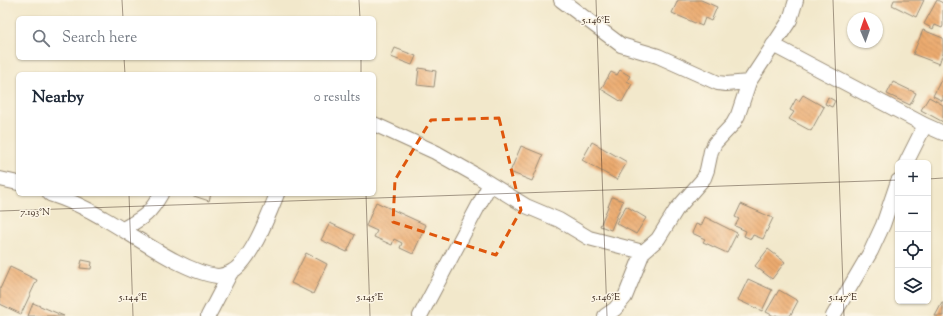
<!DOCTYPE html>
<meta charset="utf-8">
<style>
:root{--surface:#fff;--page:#f6f6f7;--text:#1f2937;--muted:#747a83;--line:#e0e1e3}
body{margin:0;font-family:"Sorts Mill Goudy",serif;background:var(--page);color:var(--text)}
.controls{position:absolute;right:12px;bottom:12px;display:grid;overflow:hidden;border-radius:6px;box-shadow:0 1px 3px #0004}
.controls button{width:36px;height:36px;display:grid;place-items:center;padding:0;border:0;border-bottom:1px solid var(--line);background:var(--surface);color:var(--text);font:20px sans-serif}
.compass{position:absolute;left:847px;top:12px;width:36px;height:36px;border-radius:50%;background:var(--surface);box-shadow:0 1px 3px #0004;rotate:358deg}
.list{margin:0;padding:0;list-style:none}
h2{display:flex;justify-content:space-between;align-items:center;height:52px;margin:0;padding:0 16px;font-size:17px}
h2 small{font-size:13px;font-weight:400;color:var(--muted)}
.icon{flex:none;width:22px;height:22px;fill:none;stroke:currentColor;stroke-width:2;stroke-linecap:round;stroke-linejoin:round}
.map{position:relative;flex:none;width:943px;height:316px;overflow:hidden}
.search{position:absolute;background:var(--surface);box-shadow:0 1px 3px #0004;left:16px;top:16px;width:360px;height:44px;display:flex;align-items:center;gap:10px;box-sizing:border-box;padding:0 14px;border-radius:6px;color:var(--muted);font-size:15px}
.panel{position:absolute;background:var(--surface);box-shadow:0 1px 3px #0004;left:16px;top:72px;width:360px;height:124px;border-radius:6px}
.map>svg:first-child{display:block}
.building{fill:url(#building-back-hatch)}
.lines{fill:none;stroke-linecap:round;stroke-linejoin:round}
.minor-casing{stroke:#968974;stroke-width:16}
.minor{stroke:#fff;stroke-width:14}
.marked{fill:none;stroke:#df570d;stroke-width:3;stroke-dasharray:8 5;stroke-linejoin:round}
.ticks{fill:none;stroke:#3b2a1e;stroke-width:1;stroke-opacity:0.45}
.ticks-label{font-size:10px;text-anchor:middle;fill:#3b2a1e;stroke:#fcf5e5;stroke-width:3;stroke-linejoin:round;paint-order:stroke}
</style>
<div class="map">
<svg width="943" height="316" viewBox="0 0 943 316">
<defs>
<pattern id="building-back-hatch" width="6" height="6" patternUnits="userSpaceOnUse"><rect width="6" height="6" fill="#ecab70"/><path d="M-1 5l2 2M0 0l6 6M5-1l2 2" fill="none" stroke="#c08b5b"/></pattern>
</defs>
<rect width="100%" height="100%" fill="#fcf5e5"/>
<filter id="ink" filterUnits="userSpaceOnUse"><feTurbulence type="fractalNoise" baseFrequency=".025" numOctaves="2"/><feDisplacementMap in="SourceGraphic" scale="8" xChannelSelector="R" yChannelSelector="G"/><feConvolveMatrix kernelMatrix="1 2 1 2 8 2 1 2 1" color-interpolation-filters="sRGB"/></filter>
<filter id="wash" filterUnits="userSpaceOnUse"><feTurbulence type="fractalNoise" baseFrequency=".012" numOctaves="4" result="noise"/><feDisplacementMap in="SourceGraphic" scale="16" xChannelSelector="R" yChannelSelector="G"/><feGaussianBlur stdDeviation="0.9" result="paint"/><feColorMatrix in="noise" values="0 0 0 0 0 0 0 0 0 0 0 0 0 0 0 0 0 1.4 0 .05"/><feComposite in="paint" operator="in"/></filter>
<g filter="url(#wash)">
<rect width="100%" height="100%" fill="#f2e8cb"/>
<g id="blocks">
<!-- building -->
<path class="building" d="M678 0H701L717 7 711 21 705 18 702 26 672 13Z
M894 0H924L916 17 892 5Z
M937 0 943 3V26L942 28 935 25 933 29 924 24Z
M923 30 943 38V53L939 64 913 54Z
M395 48 416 56 412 65 391 57Z
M419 68 436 71 434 87 417 85Z
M620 70 630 76 627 81 632 84 622 102 601 89 611 72 617 75Z
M943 76V101L933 96Z
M893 82 916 93 910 105 887 94Z
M803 95 824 107 811 131 789 119 794 112 790 110 796 99 799 101Z
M828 97 835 101 832 107 825 104Z
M929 97 943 105V122L921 110Z
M592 142 627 162 617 180 582 160Z
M521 146 543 155 532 181 510 172Z
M188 194H211L209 201Z
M612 197 623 201 611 230 600 226Z
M376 202 426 225 413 254 400 248 402 243 394 239 392 245 374 237 377 231 366 226Z
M741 204 773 218 763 239 753 235 751 239 744 236 746 231 735 226 739 219 735 217Z
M626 206 646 218 636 234 616 223Z
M705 217 737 233 727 253 703 242 705 239 692 233 696 224 701 226Z
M330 223 355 235 347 252 321 240Z
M768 249 785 262 772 279 755 266Z
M306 253 327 264 313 294 291 283Z
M82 260 92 262 91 269 80 268Z
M10 267 37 280 21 314 0 304V289Z
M748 279 772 290 762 311 738 300Z
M779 290 798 301 790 316H778L776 315 774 316 766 312Z
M33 303 64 316H28Z
M942 303H943V316H935Z"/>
</g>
</g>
<g filter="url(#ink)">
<use href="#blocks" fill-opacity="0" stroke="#968974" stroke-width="1"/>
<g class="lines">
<!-- minor casing -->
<g class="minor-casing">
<path id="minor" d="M561 0 621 45 658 56 718 83 726 84 749 82
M773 45 925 125 943 133
M374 124 435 152 474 174 526 206 559 220 589 238 643 252
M906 163 925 125
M0 179 18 183
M50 194C69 200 86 208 103 218 134 235 183 272 217 276 221 276 227 274 231 272 251 262 269 214 277 194
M123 229C144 217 149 215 161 194
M208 316 231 272
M420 316 490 184
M605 316 615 309 625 297 643 252 658 239 676 210 704 178 707 170 711 151 715 143 733 124 738 115 749 82 790 20 796 0
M833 316 871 251 883 225 898 181"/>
</g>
<!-- minor -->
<use href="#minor" class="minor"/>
</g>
</g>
<!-- marked area -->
<path class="marked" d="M499 118 521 210 496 255 393 222 395 180 431 120Z"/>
<!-- ticks -->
<path class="ticks" d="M122 0 123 18M359 0 360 18M596 0 607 316M833 0 844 316M124 58 125 74M361 58V74M928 179 943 178M129 194 133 316M366 194 370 316M0 211 898 180"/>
<g class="ticks-label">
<text x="596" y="23">5.146°E</text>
<text x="35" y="215">7.193°N</text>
<text x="133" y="300">5.144°E</text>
<text x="370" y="300">5.145°E</text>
<text x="606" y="300">5.146°E</text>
<text x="843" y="300">5.147°E</text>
</g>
</svg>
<div class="controls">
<button>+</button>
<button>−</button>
<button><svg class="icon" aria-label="locate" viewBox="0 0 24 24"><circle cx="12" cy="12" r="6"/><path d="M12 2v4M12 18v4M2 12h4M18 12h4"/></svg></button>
<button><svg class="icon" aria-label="layers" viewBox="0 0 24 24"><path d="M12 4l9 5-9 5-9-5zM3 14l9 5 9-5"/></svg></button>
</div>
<svg class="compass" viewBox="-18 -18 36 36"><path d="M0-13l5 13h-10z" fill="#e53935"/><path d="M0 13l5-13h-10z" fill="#747a83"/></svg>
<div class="search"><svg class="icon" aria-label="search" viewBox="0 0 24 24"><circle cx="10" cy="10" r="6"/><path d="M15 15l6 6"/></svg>Search here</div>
<section class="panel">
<h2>Nearby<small>0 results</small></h2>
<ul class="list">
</ul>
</section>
</div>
